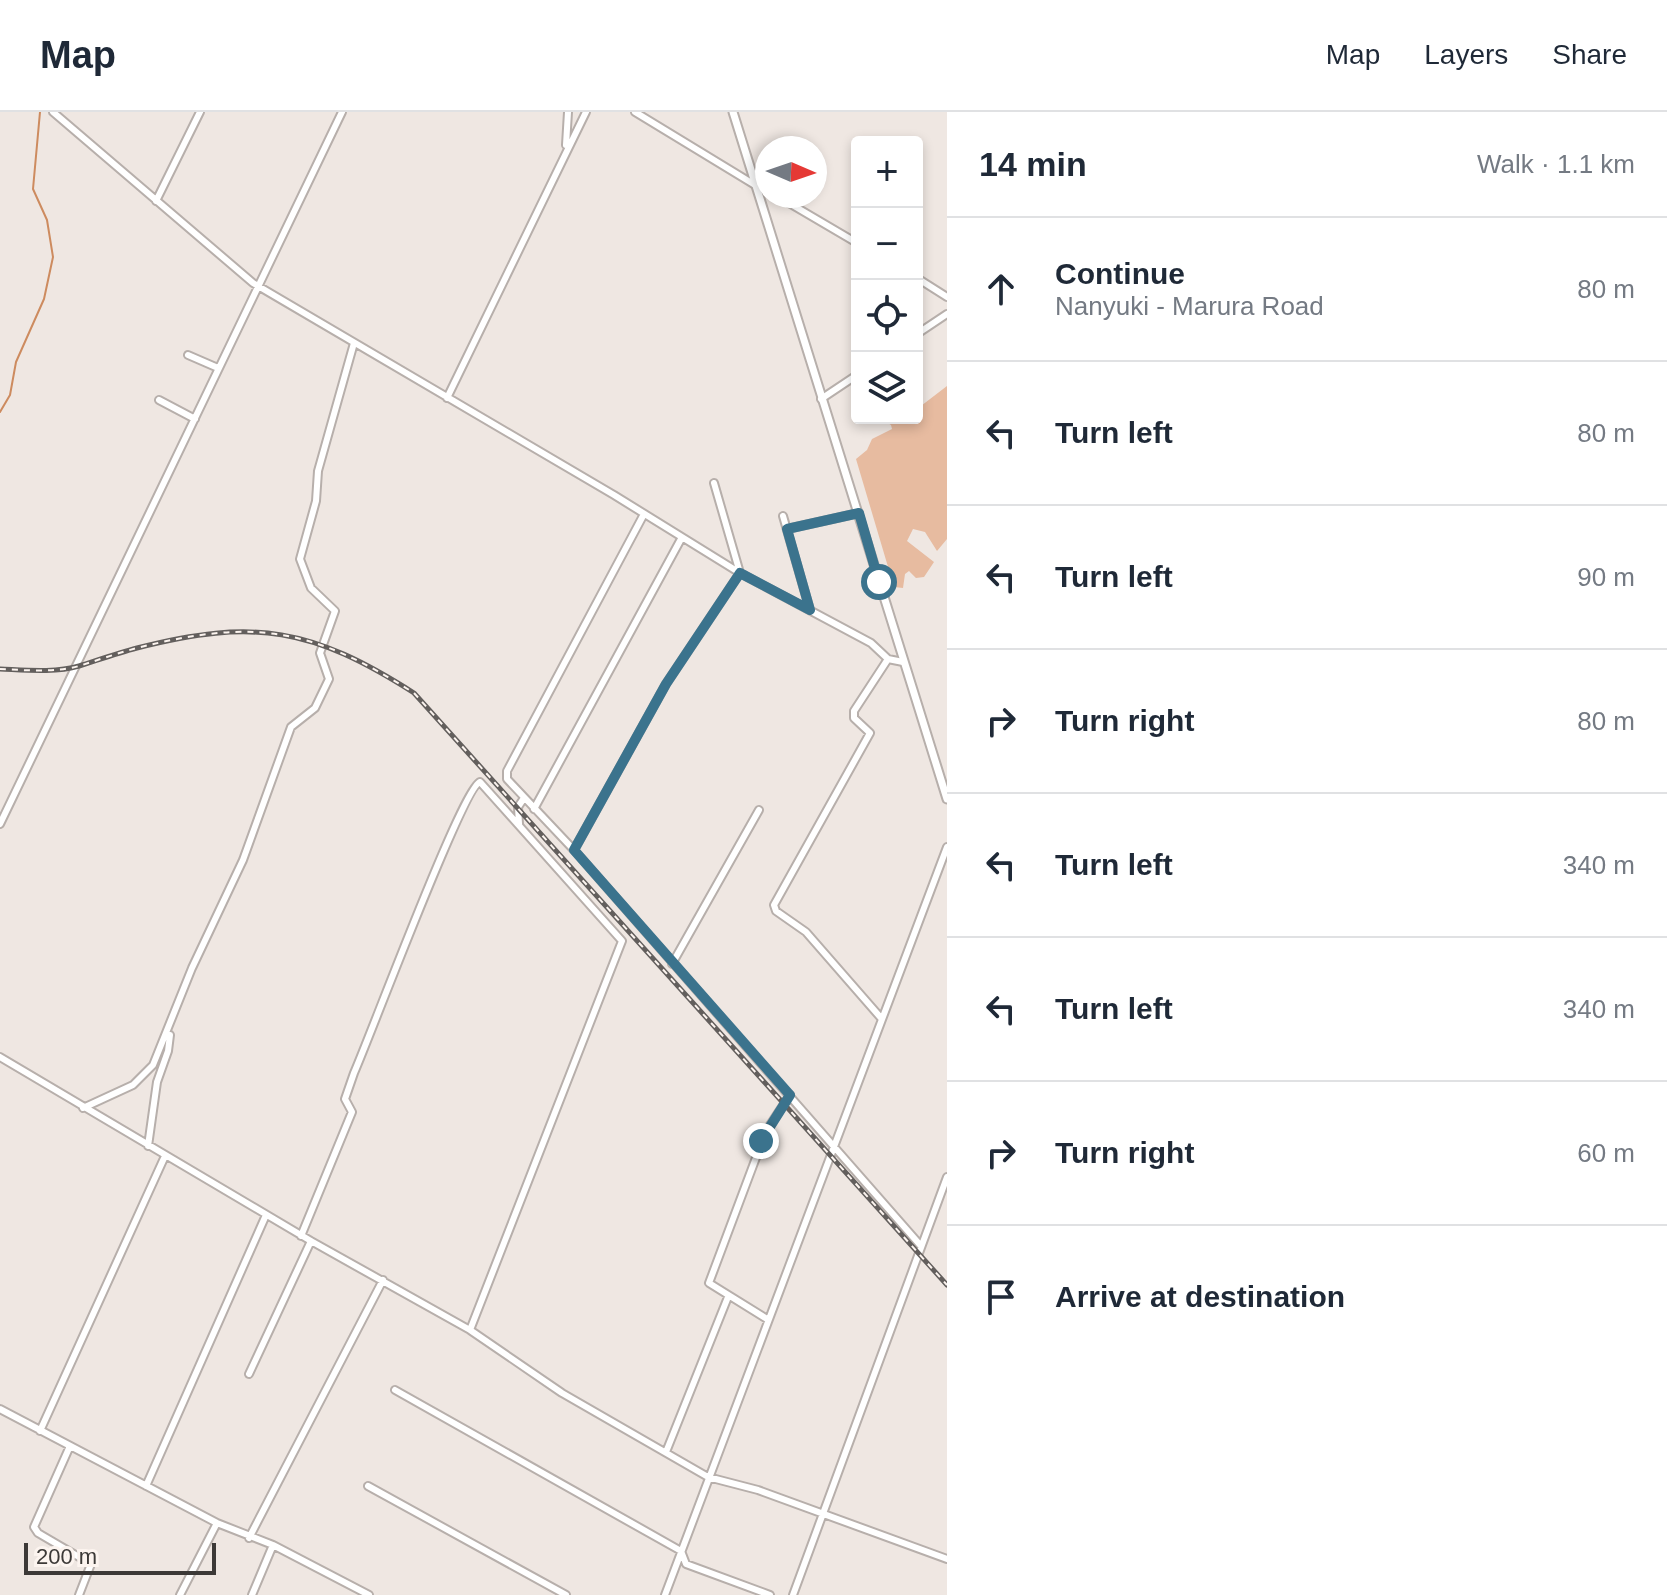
<!DOCTYPE html>
<meta charset="utf-8">
<style>
:root{--surface:#fff;--page:#f6f6f7;--text:#1f2937;--muted:#747a83;--line:#e0e1e3}
body{margin:0;font-family:Arial,sans-serif;background:var(--page);color:var(--text)}
.controls{position:absolute;right:24px;top:24px;display:grid;overflow:hidden;border-radius:8px;box-shadow:0 4px 12px #0003}
.controls button{width:72px;height:72px;display:grid;place-items:center;padding:0;border:0;border-bottom:2px solid var(--line);background:var(--surface);color:var(--text);font:40px sans-serif}
.compass{position:absolute;left:755px;top:24px;width:72px;height:72px;border-radius:50%;background:var(--surface);box-shadow:0 4px 12px #0003;rotate:92deg}
.scale{position:absolute;left:24px;bottom:20px;width:192px;box-sizing:border-box;padding-left:8px;border:4px solid #3c3937;border-top:0;font-size:22px;line-height:28px;white-space:nowrap;color:#3c3937;-webkit-text-stroke:6px #fcf4ef;paint-order:stroke}
.stop{position:absolute;width:24px;height:24px;margin:-18px;border:6px solid #3b738d;border-radius:50%;background:#fff}
.stop.end{background:#3b738d;border-color:#fff;box-shadow:0 2px 8px #0008}
.list{margin:0;padding:0;list-style:none}
h2{display:flex;justify-content:space-between;align-items:center;height:104px;margin:0;padding:0 32px;font-size:34px}
h2 small{font-size:26px;font-weight:400;color:var(--muted)}
.list li{display:grid;grid-template-columns:52px 1fr auto;gap:24px;align-items:center;box-sizing:border-box;height:144px;padding:0 32px;border-top:2px solid var(--line)}
.list b{display:block;font-size:30px;white-space:nowrap}
.list p{margin:0;font-size:26px;white-space:nowrap;color:var(--muted)}
.list em{font-size:26px;font-style:normal;color:var(--muted)}
.icon{flex:none;width:44px;height:44px;fill:none;stroke:currentColor;stroke-width:2;stroke-linecap:round;stroke-linejoin:round}
.map{position:relative;flex:none;width:947px;height:1483px;overflow:hidden}
header{display:flex;align-items:center;gap:48px;box-sizing:border-box;height:112px;padding:0 40px;background:var(--surface);border-bottom:2px solid var(--line)}
header strong{font-size:38px}
nav{display:flex;gap:44px;margin-inline-start:auto;font-size:28px}
main{display:flex}
aside{flex:1;background:var(--surface)}
.map>svg:first-child{display:block}
.green{fill:#e7bba0}
.lines{fill:none;stroke-linecap:round;stroke-linejoin:round}
.stream{stroke:#cd8b5f;stroke-width:2}
.minor-casing{stroke:#b7afab;stroke-width:10}
.tertiary-casing{stroke:#b7afab;stroke-width:11}
.minor{stroke:#fff;stroke-width:6}
.tertiary{stroke:#fff;stroke-width:7}
.rail-casing{stroke:#635f5d;stroke-width:5}
.rail{stroke:#fcf4ef;stroke-width:2;stroke-dasharray:6;stroke-linecap:butt}
.route{stroke:#3b738d;stroke-width:10}
</style>
<header>
<strong>Map</strong>
<nav><a>Map</a><a>Layers</a><a>Share</a></nav>
</header>
<main>
<div class="map">
<svg width="947" height="1483" viewBox="0 0 947 1483">
<rect width="100%" height="100%" fill="#efe7e2"/>
<!-- green -->
<path class="green" d="M947 274V427L937 439 925 420 913 417 907 429 934 450 924 465 916 466 909 459 905 462 903 476 894 475 856 347 867 338 872 327 892 317 891 313 880 306H917V297Z"/>
<g class="lines">
<!-- stream -->
<path class="stream" d="M0 300 10 283 16 250 44 187 53 145 47 108 33 77 40 0"/>
<!-- minor casing -->
<g class="minor-casing">
<path id="minor" d="M53 0 253 171 614 383 740 461 871 531 888 547 903 550
M635 0 755 73
M566 33 568 0
M777 84 857 131
M156 89 200 0
M917 166 947 185
M917 222 947 202
M188 243 218 256
M447 286 586 0
M821 287 857 263
M159 288 195 307
M644 402 507 659V667L574 738 921 1134
M783 404 810 498
M787 417 859 401
M534 697 681 427
M0 712 342 0
M519 712 518 695 524 686
M574 738 666 572 740 461 714 371
M672 852 759 698
M881 906 806 820 776 799 774 793 870 621 854 606V599L888 547
M0 945 311 1129 470 1218 562 1281 708 1365 758 1378 947 1447
M83 996 133 973 153 953 192 856 243 748 291 615 315 596 329 567 320 541 335 499 311 476 300 447 316 389 318 359 354 231
M148 1034 157 970 168 939 170 923
M301 1124 352 1000 345 987 354 961C370 925 463 675 480 670L622 829 470 1218
M767 1207 709 1171 766 1019 790 983
M249 1262 311 1129
M395 1278 681 1439 686 1452 770 1483
M0 1297 217 1411 273 1433 369 1483
M40 1319 165 1044
M70 1334 34 1415 38 1421 91 1452 79 1483
M666 1340 728 1185
M146 1374 266 1103
M368 1374 566 1483
M249 1426 383 1168
M180 1483 217 1411
M252 1483 273 1433
M665 1483 947 735
M793 1483 947 1065"/>
</g>
<!-- tertiary casing -->
<g class="tertiary-casing">
<path id="tertiary" d="M733 0 947 687"/>
</g>
<!-- minor -->
<use href="#minor" class="minor"/>
<!-- tertiary -->
<use href="#tertiary" class="tertiary"/>
<!-- rail casing -->
<g class="rail-casing">
<path id="rail" d="M0 557C25 558 55 561 79 554 98 548 118 541 137 536 255 506 312 516 414 581L947 1173"/>
</g>
<!-- rail -->
<use href="#rail" class="rail"/>
</g>
<g class="lines">
<!-- route -->
<path class="route" d="M761 1029 790 983 574 738 666 572 740 461 810 498 787 417 859 401 879 470"/>
</g>
</svg>
<div class="controls">
<button>+</button>
<button>−</button>
<button><svg class="icon" aria-label="locate" viewBox="0 0 24 24"><circle cx="12" cy="12" r="6"/><path d="M12 2v4M12 18v4M2 12h4M18 12h4"/></svg></button>
<button><svg class="icon" aria-label="layers" viewBox="0 0 24 24"><path d="M12 4l9 5-9 5-9-5zM3 14l9 5 9-5"/></svg></button>
</div>
<svg class="compass" viewBox="-18 -18 36 36"><path d="M0-13l5 13h-10z" fill="#e53935"/><path d="M0 13l5-13h-10z" fill="#747a83"/></svg>
<div class="scale">200 m</div>
<div class="stop" style="left:879px;top:470px"></div>
<div class="stop end" style="left:761px;top:1029px"></div>
</div>
<aside>
<h2>14 min<small>Walk · 1.1 km</small></h2>
<ul class="list">
<li><svg class="icon" aria-label="ahead" viewBox="0 0 24 24"><path d="M12 20V5M6 11l6-6 6 6"/></svg><div><b>Continue</b><p>Nanyuki - Marura Road</p></div><em>80 m</em></li>
<li><svg class="icon" aria-label="left" viewBox="0 0 24 24"><path d="M17 20v-9H6M10 6l-5 5 5 5"/></svg><div><b>Turn left</b></div><em>80 m</em></li>
<li><svg class="icon" aria-label="left" viewBox="0 0 24 24"><path d="M17 20v-9H6M10 6l-5 5 5 5"/></svg><div><b>Turn left</b></div><em>90 m</em></li>
<li><svg class="icon" aria-label="right" viewBox="0 0 24 24"><path d="M7 20v-9h11M14 6l5 5-5 5"/></svg><div><b>Turn right</b></div><em>80 m</em></li>
<li><svg class="icon" aria-label="left" viewBox="0 0 24 24"><path d="M17 20v-9H6M10 6l-5 5 5 5"/></svg><div><b>Turn left</b></div><em>340 m</em></li>
<li><svg class="icon" aria-label="left" viewBox="0 0 24 24"><path d="M17 20v-9H6M10 6l-5 5 5 5"/></svg><div><b>Turn left</b></div><em>340 m</em></li>
<li><svg class="icon" aria-label="right" viewBox="0 0 24 24"><path d="M7 20v-9h11M14 6l5 5-5 5"/></svg><div><b>Turn right</b></div><em>60 m</em></li>
<li><svg class="icon" aria-label="arrive" viewBox="0 0 24 24"><path d="M6 21V4h12l-3 4 3 4H6"/></svg><div><b>Arrive at destination</b></div></li>
</ul>
</aside>
</main>
